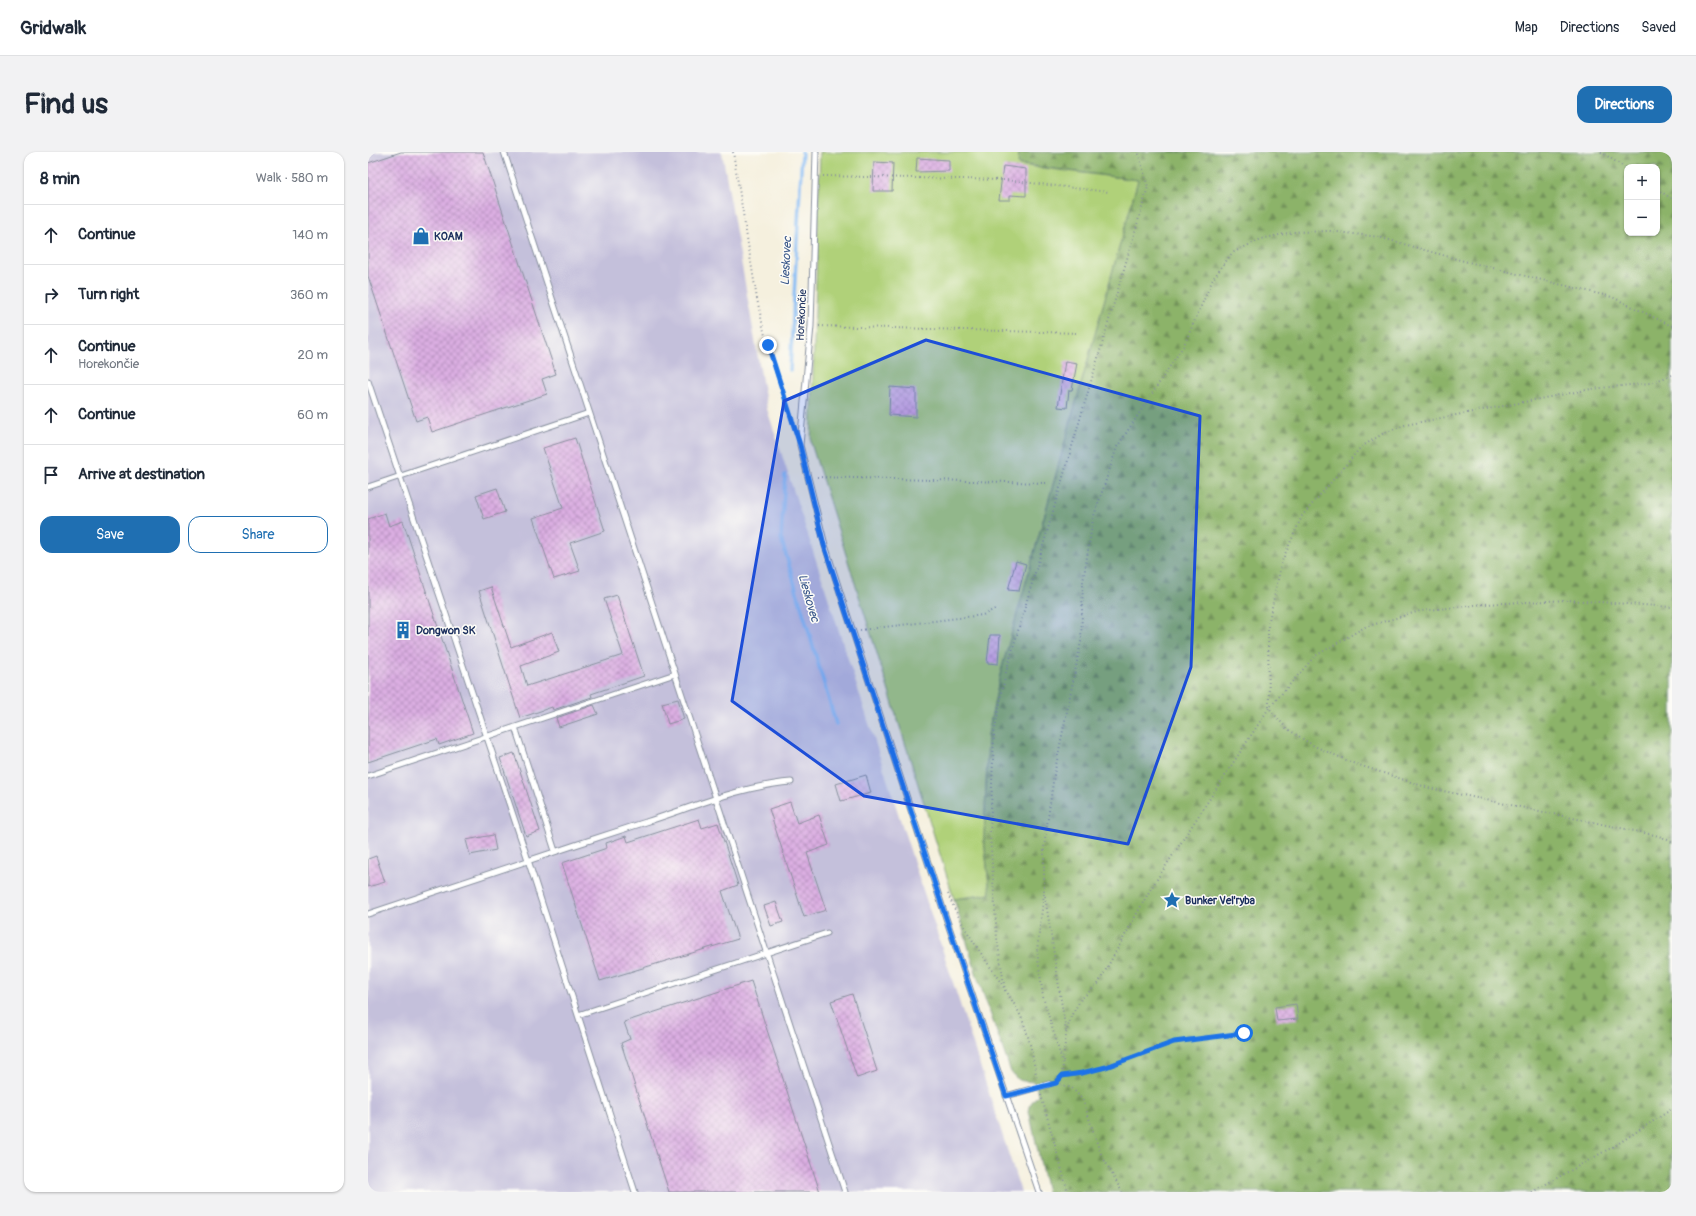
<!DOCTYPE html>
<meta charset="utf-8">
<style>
:root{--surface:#fff;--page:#f2f2f3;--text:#1f2937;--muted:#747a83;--line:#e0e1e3;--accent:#1f6fb2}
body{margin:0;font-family:Pangolin,sans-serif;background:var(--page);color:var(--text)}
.controls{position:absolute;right:12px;top:12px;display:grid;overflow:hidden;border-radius:8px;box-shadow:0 1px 3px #0004}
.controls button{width:36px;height:36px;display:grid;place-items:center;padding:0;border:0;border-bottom:1px solid var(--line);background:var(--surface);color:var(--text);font:20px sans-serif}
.stop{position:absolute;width:12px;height:12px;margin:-9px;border:3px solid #1a73e8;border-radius:50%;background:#fff}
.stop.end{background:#1a73e8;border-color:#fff;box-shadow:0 1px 4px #0008}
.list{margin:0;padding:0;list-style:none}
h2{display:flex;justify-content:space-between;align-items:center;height:52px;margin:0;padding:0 16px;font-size:17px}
h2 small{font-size:13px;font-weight:400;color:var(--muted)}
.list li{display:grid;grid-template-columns:26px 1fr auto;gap:12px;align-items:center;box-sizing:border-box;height:60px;padding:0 16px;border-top:1px solid var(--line)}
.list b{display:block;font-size:15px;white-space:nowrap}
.list p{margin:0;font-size:13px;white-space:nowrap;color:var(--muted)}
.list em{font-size:13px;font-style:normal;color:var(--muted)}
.actions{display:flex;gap:8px;padding:12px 16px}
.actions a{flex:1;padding:9px 0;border:1px solid var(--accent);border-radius:12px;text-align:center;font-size:14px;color:var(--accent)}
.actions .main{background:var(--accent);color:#fff}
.icon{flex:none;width:22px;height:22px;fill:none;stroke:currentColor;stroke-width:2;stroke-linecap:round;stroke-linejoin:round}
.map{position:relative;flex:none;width:1304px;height:1040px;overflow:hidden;border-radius:12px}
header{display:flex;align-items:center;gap:24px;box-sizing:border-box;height:56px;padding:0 20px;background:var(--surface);border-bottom:1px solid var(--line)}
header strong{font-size:19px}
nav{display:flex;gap:22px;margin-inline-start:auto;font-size:14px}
.intro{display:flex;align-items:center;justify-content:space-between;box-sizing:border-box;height:96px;padding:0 24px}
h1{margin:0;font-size:28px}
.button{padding:10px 18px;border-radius:12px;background:var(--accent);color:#fff;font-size:14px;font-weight:700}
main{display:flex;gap:24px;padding:0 24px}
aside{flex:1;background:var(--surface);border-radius:12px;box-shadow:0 1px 3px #0004}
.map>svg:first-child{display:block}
.industrial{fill:#c4c0db}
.green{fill:#b0d179;stroke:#66806c}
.forest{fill:url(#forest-firs);stroke:#547164;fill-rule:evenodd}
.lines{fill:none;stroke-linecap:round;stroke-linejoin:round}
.stream{stroke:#85bbf4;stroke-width:3.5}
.building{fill:url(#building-cross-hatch)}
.lane-casing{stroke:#88909e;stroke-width:7}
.path{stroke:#88909e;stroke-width:2;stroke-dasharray:1 3;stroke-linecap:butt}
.lane{stroke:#fff;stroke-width:5}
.route{stroke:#1a73e8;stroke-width:5}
.marked{fill:#1d4ed8;fill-opacity:0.2;stroke:#1d4ed8;stroke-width:3;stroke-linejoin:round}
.labels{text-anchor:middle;stroke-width:3;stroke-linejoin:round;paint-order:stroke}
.poi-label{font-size:11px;font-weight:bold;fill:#1b2f5e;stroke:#fdfcf7;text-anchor:start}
.street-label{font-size:11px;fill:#1b2f5e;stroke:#fdfcf7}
.water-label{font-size:12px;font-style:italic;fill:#3b598b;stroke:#fdfcf7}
</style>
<header>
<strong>Gridwalk</strong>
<nav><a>Map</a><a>Directions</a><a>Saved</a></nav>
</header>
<div class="intro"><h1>Find us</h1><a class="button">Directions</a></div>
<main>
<aside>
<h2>8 min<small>Walk · 580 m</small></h2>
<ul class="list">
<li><svg class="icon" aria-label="ahead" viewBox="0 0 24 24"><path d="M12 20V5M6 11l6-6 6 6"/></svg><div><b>Continue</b></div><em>140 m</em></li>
<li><svg class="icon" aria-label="right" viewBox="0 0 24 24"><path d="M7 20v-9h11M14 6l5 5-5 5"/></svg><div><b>Turn right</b></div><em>360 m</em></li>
<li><svg class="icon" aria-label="ahead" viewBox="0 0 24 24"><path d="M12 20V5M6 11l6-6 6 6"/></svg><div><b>Continue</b><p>Horekončie</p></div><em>20 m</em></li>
<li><svg class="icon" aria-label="ahead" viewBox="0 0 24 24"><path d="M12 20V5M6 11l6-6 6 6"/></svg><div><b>Continue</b></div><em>60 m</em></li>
<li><svg class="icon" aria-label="arrive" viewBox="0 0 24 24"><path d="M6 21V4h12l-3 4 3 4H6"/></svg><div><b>Arrive at destination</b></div></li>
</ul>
<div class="actions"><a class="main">Save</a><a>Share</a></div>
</aside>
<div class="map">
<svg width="1304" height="1040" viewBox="0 0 1304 1040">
<defs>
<pattern id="forest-firs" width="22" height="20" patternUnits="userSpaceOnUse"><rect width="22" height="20" fill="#8cb369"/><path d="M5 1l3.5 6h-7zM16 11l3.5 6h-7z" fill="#72925a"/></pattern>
<pattern id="building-cross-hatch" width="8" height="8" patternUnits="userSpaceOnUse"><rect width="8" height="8" fill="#dbaee2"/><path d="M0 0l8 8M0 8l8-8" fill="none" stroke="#b18eba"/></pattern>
</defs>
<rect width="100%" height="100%" fill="#fdfcf7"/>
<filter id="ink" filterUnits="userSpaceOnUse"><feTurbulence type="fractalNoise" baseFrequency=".025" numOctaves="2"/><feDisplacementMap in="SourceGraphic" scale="8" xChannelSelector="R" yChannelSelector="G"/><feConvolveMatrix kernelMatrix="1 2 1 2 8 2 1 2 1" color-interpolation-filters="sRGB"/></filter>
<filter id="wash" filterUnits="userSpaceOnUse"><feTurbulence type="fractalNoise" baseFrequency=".012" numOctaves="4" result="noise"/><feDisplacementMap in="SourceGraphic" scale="16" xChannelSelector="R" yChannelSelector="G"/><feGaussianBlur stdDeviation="0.9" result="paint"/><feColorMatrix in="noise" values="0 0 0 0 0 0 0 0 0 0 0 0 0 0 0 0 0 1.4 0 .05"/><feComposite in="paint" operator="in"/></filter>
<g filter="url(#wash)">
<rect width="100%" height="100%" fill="#f5f0de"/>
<!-- industrial -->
<path class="industrial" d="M0 0H354L399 257 653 1040H0Z"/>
<!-- green -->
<path class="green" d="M452 0H651V13L770 28 632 523 620 583 616 687 622 742 586 747 443 291Z"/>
<!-- forest -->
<path class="forest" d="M651 0H1304V1040H679L661 959 663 951 670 943 668 931C656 927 653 933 643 920L609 824 586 747 622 742 616 687 620 583 632 523 770 28 650 12ZM1259 15H1289V81H1259Z"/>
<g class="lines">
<!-- stream -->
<path class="stream" d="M422 218 434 0
M417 323 413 386 468 572"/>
</g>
<g id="blocks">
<!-- building -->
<path class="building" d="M33 0H115L188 222 174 227 179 242 64 280 59 265 48 269 0 124V11Z
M549 6 581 8V19L548 20Z
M506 10 525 11 524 39H505Z
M635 14 658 17V44L642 43V48H631Z
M697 209 709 211 704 238H701L699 256 690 255Z
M522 235 548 237V265L521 263Z
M207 286 237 379 202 391 212 419 186 427 165 366 195 356 175 296Z
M129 336 137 360 116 367 108 343Z
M17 361 21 374 35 369 105 581 71 593 69 587 0 610V367Z
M648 409 658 412 651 439 640 438Z
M123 435 143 495 184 480 191 500 153 514 159 534 255 503 236 447 249 443 276 524 223 542 224 545 185 558 184 555 152 566 111 439Z
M622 483H632L630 512 619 511Z
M310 547 316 567 300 572 294 551Z
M226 553 230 562 191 575 188 566Z
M146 601 172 679 158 684 132 606Z
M498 623 503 641 473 649 468 632Z
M422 650 429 671 451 663 461 693 439 701 458 758 436 765 401 657Z
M331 667 334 676 350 671 370 733 354 739 370 787 232 829 194 711 239 696 238 691 258 684 260 690Z
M125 683 128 698 102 703 98 688Z
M8 704 17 730 0 735V707Z
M408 750 415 770 403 774 396 754Z
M383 829 452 1040H301L253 891 262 887 256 870Z
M484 842 509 919 489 926 463 849Z
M928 852 930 867 909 869 907 855Z"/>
</g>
</g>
<g filter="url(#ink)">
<use href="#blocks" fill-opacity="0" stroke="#88909e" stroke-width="1"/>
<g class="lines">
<!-- lane casing -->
<g class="lane-casing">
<path id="lane" d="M136 0 477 1040
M448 0 443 174 432 293 457 393 472 440 578 766 671 1040
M0 229 160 708 267 1040
M0 335 221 261
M147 575 187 699
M0 624 307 522
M0 762C92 731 185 700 278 670 325 655 374 634 423 630
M210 863 459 781
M638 944 681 932"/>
</g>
<!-- path -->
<path class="path" d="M365 0 389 147 399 193 425 271
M1233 0 1259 17
M455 24 637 28 741 40
M1289 37 1304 47
M451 174 710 181
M1304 223 1282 231 1223 237 1037 273 1016 281 993 295 934 364 914 409 900 473 901 556 918 576 946 594 985 611 1061 636 1291 684 1304 690
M449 325 678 331
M492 478 615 463 629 456
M580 742C597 784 627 818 649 857 661 878 664 903 669 927
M677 744 698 880
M637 839 629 786 622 683 626 582 638 520 780 35 770 0
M695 909 698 882 703 864 713 847 730 832 782 738 901 556 947 504 997 475 1052 459 1116 452 1200 448 1304 455
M694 924 714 921 738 915 806 890 876 881
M689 929 694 924 695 912 675 845 669 799 676 741V695L686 623 713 490 715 430 725 367 749 295 816 193 845 127 864 101 893 87 925 80 962 79 1011 85 1092 108 1244 145 1304 174
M689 931 704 936 715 948 732 1000 754 1040
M673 943 700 1040
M1164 1040 1248 993 1304 957"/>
<!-- lane -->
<use href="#lane" class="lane"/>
</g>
</g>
<g class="lines" filter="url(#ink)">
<!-- route -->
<path class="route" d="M400 193 432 293 456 393 578 766 638 944 688 931 694 924 714 921 738 915 806 890 876 881"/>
</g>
<!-- marked area -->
<path class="marked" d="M558 188 832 264 823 515 760 692 496 644 364 549 416 249Z"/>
<!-- icons -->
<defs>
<g id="shop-bare" transform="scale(1.38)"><path d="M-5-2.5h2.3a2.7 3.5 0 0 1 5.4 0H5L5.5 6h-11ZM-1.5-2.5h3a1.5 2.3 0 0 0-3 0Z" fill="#1f6fb2" stroke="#fdfcf7" stroke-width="2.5" paint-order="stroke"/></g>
<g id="building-bare" transform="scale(1.38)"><path d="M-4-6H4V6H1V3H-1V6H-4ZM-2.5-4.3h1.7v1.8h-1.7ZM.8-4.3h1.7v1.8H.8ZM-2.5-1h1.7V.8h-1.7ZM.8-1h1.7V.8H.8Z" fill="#1f6fb2" stroke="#fdfcf7" stroke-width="2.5" paint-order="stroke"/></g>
<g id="sight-bare" transform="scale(1.38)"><path d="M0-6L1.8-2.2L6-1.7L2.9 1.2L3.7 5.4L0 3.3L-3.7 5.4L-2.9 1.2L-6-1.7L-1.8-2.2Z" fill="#1f6fb2" stroke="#fdfcf7" stroke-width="2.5" paint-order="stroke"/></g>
</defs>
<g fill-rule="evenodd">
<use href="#shop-bare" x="53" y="84"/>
<use href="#building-bare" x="35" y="478"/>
<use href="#sight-bare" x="804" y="748"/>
</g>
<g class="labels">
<!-- poi labels -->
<g class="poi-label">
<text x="66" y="88">KOAM</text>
<text x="48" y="482">Dongwon SK</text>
<text x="817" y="752">Bunker Veľryba</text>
</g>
<!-- street labels -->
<g class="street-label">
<text transform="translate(433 163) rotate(-87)" y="4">Horekončie</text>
</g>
<!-- water labels -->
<g class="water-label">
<text transform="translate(418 109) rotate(-87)" y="4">Lieskovec</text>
<text transform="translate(441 446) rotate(74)" y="4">Lieskovec</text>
</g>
</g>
</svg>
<div class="controls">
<button>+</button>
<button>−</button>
</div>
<div class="stop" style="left:876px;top:881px"></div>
<div class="stop end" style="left:400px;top:193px"></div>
</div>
</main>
